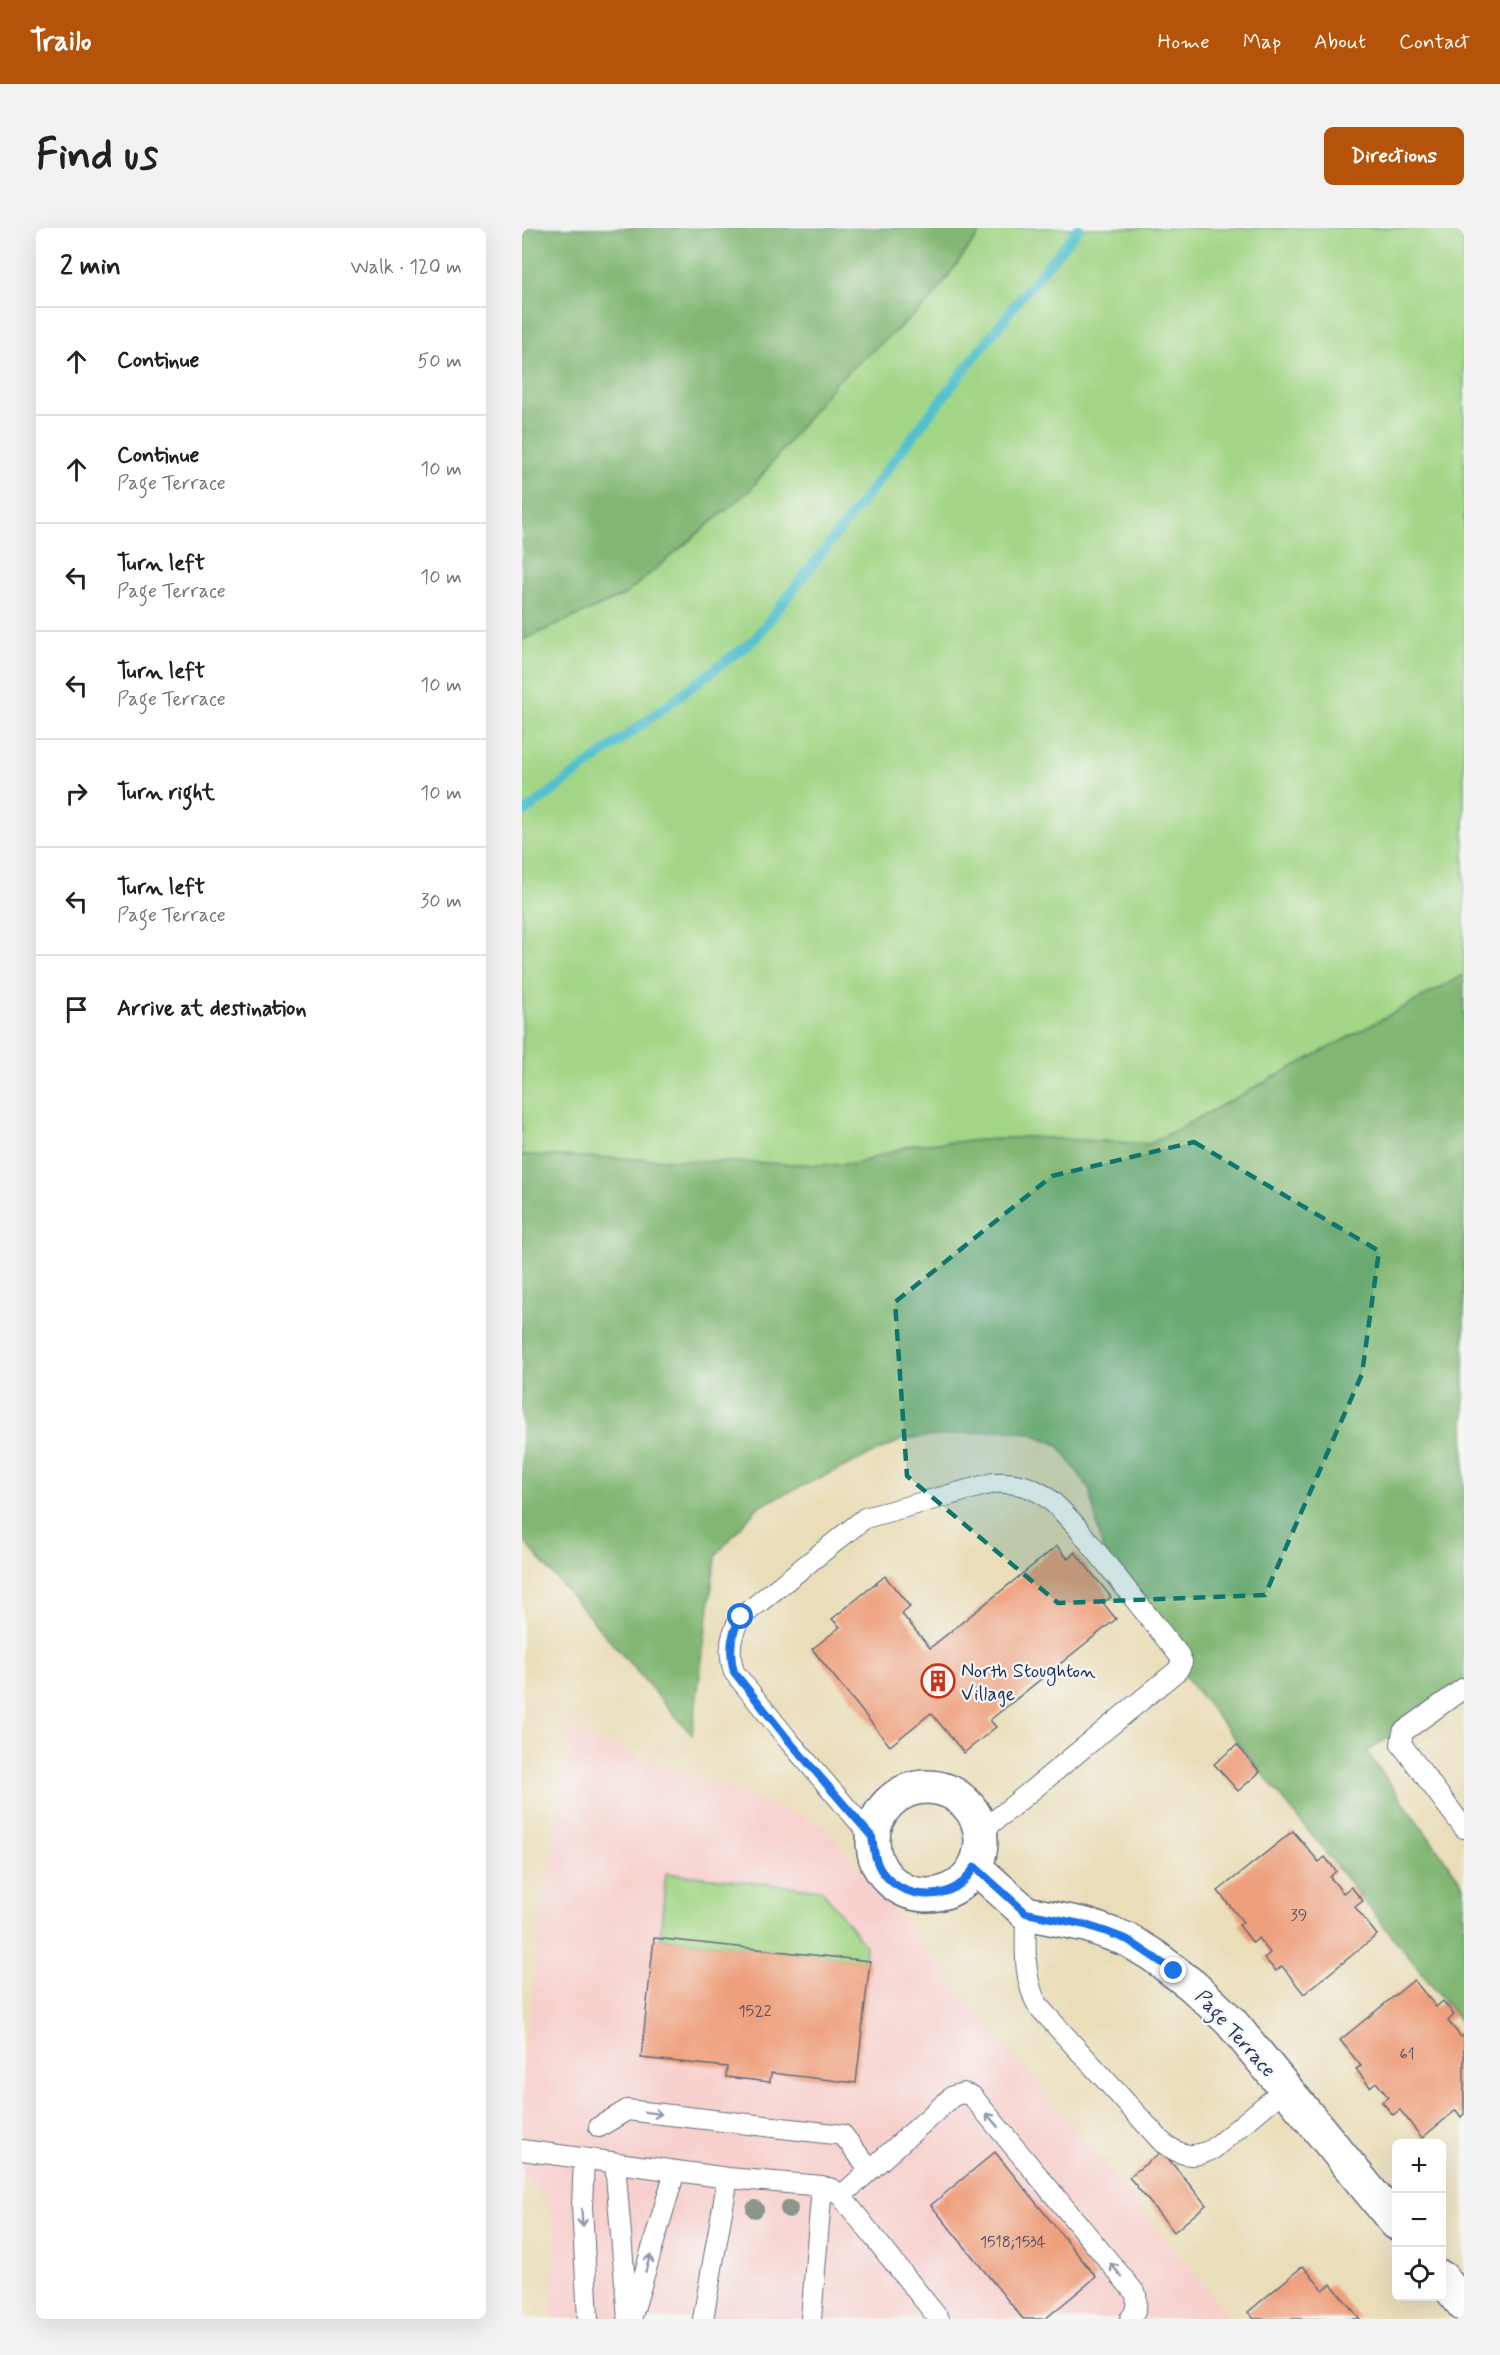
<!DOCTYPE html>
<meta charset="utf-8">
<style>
:root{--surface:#fff;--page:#f2f2f2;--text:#202124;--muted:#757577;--line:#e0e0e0;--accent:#b45309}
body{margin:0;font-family:Mynerve,sans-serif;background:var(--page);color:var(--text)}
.controls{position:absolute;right:18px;bottom:18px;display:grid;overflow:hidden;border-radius:9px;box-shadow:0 6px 24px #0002}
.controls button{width:54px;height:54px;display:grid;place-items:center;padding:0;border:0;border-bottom:2px solid var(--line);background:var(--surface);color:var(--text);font:30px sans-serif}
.stop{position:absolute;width:18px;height:18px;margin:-14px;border:4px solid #1a73e8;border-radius:50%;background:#fff}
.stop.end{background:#1a73e8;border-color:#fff;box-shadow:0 2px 6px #0008}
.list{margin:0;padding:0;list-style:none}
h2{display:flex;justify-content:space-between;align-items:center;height:78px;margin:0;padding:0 24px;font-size:26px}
h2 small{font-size:20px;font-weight:400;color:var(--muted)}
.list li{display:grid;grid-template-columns:39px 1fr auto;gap:18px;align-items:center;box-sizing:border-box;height:108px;padding:0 24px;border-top:2px solid var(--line)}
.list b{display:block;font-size:22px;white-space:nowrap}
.list p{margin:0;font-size:20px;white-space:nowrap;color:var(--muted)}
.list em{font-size:20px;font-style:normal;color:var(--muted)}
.icon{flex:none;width:33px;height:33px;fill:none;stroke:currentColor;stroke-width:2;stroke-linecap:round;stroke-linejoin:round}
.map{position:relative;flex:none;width:942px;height:2091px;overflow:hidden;border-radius:9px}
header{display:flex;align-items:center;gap:36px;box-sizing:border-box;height:84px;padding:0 30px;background:var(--accent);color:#fff}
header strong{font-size:28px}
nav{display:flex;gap:33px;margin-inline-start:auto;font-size:21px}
.intro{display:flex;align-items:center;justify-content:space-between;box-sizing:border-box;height:144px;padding:0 36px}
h1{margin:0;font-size:42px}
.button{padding:15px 27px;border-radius:9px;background:var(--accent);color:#fff;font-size:21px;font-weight:700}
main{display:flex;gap:36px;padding:0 36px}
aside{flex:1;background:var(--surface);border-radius:9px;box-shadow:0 6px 24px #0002}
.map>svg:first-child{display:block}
.built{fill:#f7d0cd}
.green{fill:#a2d686;stroke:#5e8272;stroke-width:1.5}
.forest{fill:#81b773;stroke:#4e7368;stroke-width:1.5}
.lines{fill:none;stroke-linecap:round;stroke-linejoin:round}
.stream{stroke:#53c0cd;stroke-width:10}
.building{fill:#ee9f7c}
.lane-casing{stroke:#636c7e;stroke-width:22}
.street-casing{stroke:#636c7e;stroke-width:36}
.lane{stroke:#fff;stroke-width:20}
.street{stroke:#fff;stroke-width:33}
.tree{fill:#8b958c}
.oneway{stroke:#8d97ae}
.route{stroke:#1a73e8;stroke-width:8}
.marked{fill:#0f766e;fill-opacity:0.2;stroke:#0f766e;stroke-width:4.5;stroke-dasharray:12 8;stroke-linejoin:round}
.labels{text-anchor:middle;stroke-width:4.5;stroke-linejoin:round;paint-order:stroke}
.number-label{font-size:16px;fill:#504b66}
.poi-label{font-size:20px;fill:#1b2f5e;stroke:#f6f6f2;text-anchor:start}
.street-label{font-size:20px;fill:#1b2f5e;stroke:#f6f6f2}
</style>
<header>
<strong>Trailo</strong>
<nav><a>Home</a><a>Map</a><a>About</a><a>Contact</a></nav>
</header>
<div class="intro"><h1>Find us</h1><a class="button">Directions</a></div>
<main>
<aside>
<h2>2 min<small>Walk · 120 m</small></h2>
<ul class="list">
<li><svg class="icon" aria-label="ahead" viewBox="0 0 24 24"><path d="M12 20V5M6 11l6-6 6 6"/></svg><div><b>Continue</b></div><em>50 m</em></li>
<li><svg class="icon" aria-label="ahead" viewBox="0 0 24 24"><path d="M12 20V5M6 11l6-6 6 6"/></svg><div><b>Continue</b><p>Page Terrace</p></div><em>10 m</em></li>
<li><svg class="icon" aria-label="left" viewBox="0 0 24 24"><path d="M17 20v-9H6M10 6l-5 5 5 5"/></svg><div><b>Turn left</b><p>Page Terrace</p></div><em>10 m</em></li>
<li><svg class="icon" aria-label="left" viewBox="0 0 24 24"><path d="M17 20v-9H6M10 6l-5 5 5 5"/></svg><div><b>Turn left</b><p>Page Terrace</p></div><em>10 m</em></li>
<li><svg class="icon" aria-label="right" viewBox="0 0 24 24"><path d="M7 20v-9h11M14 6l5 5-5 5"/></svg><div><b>Turn right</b></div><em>10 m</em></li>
<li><svg class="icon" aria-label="left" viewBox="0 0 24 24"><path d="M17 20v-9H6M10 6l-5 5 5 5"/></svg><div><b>Turn left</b><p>Page Terrace</p></div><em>30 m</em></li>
<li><svg class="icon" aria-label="arrive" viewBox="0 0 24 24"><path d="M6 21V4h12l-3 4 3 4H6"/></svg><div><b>Arrive at destination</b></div></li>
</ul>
</aside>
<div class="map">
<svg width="942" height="2091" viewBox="0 0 942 2091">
<rect width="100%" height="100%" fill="#f6f6f2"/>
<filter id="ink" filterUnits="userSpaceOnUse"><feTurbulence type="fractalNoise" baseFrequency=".0167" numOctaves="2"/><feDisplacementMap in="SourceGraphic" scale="12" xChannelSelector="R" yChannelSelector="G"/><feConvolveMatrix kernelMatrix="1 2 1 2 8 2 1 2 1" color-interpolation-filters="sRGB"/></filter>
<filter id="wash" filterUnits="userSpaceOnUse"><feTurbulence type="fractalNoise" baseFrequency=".008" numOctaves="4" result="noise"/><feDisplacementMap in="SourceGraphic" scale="24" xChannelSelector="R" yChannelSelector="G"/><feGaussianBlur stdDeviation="1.35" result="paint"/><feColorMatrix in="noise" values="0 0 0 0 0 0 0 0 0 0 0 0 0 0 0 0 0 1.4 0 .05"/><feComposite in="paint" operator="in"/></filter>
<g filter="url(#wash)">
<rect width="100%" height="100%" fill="#eadeb9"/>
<!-- built -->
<path class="built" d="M46 1501 301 1596 705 2085 698 2091H28L33 2005 26 1977 7 1953 0 1955V1837Z"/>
<!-- green -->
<path class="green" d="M461 0H942V747L628 916 504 909 389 917 334 936 300 937 0 927V412L102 367 229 261 313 155 408 73Z
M144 1645 300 1662 343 1717 342 1733 138 1710Z"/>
<!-- forest -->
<path class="forest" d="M0 0H461L408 73 313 155 229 261 102 367 0 412Z
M942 747V1458L845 1524 942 1658V1798L602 1372 587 1350 567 1260 536 1217 508 1205 478 1202 382 1211 237 1278 194 1327 170 1507 0 1311V927L300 937 334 936 389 917 504 909 628 916Z"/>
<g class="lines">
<!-- stream -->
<path class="stream" d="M0 586 232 412 500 68 557 0"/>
</g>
<g id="blocks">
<!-- building -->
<path class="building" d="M535 1318 546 1331 553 1324 589 1369 581 1375 594 1391 468 1492 474 1499 442 1525 409 1485 368 1518 290 1421 318 1399 310 1391 363 1348 388 1379 380 1386 408 1420Z
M715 1517 738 1544 716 1563 692 1536Z
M771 1603 797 1634 803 1629 814 1643 808 1649 821 1665 829 1659 841 1673 833 1679 855 1707 782 1766 760 1738 754 1743 742 1730 748 1725 736 1710 731 1715 717 1697 721 1694 696 1663Z
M132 1710 348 1733 334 1855 249 1845 248 1854 204 1849 205 1839 119 1830Z
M892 1752 914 1779 921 1773 932 1787 926 1793 939 1809 942 1807V1886L939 1889 934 1882 900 1910 878 1882 871 1887 860 1874 866 1869 854 1854 848 1859 834 1841 839 1838 818 1812Z
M640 1923 684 1977 652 2004 607 1949Z
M473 1924 574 2049 523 2091H501L409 1977Z
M781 2038 801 2062 809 2056 838 2091H732L726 2084Z"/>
</g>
</g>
<g filter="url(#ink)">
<use href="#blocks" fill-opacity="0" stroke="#636c7e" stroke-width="1.5"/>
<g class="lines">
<!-- lane casing -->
<g class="lane-casing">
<path id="lane" d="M942 1460 881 1504 879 1516 942 1600
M350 1609 268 1514 212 1444C206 1425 208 1406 219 1389L343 1290 471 1255C514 1253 528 1270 555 1299L657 1427 660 1434 656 1442 459 1604
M504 1685C504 1717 500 1749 516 1778L641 1915C659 1928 671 1931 691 1921L764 1860
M77 1899 105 1882 321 1907 348 1942
M0 1922 206 1950 300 1958 310 1961 319 1968 417 2091
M62 1931 60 1978 66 2091
M93 1935 106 2091
M319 1968 431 1868 441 1865 450 1868 614 2066C615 2076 615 2084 608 2091
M110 2088 153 1943
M181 2091 206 1950
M289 2091 300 1958"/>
</g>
<!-- street casing -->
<g class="street-casing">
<path id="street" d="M351 1613a54 54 0 1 1 108 0a54 54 0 1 1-108 0Z
M453 1639 504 1685 564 1697 606 1712 632 1728 671 1758 709 1794 874 1995
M920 2050 942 2077"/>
</g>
<!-- lane -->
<use href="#lane" class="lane"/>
<!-- street -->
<use href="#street" class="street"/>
</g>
<!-- trees -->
<g class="tree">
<circle cx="233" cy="1981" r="9"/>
<circle cx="267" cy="1981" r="9"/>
</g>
<!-- one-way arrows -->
<defs><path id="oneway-shaft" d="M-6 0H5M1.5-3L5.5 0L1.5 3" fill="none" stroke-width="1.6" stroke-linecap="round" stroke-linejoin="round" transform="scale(1.5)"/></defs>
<g class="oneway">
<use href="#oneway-shaft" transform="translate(131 1885) rotate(7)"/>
<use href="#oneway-shaft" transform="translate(470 1892) rotate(-130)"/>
<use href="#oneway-shaft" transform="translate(60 1990) rotate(87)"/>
<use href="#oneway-shaft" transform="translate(126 2035) rotate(-74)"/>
<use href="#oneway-shaft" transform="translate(594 2042) rotate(-130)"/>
</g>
</g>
<g class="lines" filter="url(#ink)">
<!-- route -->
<path class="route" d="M219 1389C208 1406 207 1425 212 1444L268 1514 350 1609C352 1622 353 1635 361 1645 380 1669 417 1674 441 1654 445 1650 449 1644 453 1639L504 1685 564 1697 585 1704 606 1712 652 1743"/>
</g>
<!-- marked area -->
<path class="marked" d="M672 914 857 1023 840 1146 743 1367 536 1375 385 1248 373 1074 530 948Z"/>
<!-- icons -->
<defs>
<g id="building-ring" transform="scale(1.725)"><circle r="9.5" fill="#f6f6f2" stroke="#c8321e" stroke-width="1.5"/><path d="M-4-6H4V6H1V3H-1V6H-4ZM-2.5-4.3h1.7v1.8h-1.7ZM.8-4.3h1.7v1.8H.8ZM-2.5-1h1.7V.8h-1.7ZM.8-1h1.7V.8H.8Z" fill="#c8321e"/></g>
</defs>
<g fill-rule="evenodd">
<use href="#building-ring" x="416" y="1453"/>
</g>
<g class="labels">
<!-- number labels -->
<g class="number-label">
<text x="777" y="1692">39</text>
<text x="233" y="1788">1522</text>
<text x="885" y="1831">61</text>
<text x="491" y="2019">1518;1534</text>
</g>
<!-- poi labels -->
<g class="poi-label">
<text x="439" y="1449">North Stoughton<tspan x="439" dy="23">Village</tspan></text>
</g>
<!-- street labels -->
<g class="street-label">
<text transform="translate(714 1805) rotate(48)" y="7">Page Terrace</text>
</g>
</g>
</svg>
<div class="controls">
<button>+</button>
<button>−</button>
<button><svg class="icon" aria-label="locate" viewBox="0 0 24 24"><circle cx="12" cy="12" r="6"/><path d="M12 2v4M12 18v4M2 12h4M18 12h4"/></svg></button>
</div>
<div class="stop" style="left:219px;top:1389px"></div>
<div class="stop end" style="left:652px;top:1743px"></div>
</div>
</main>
